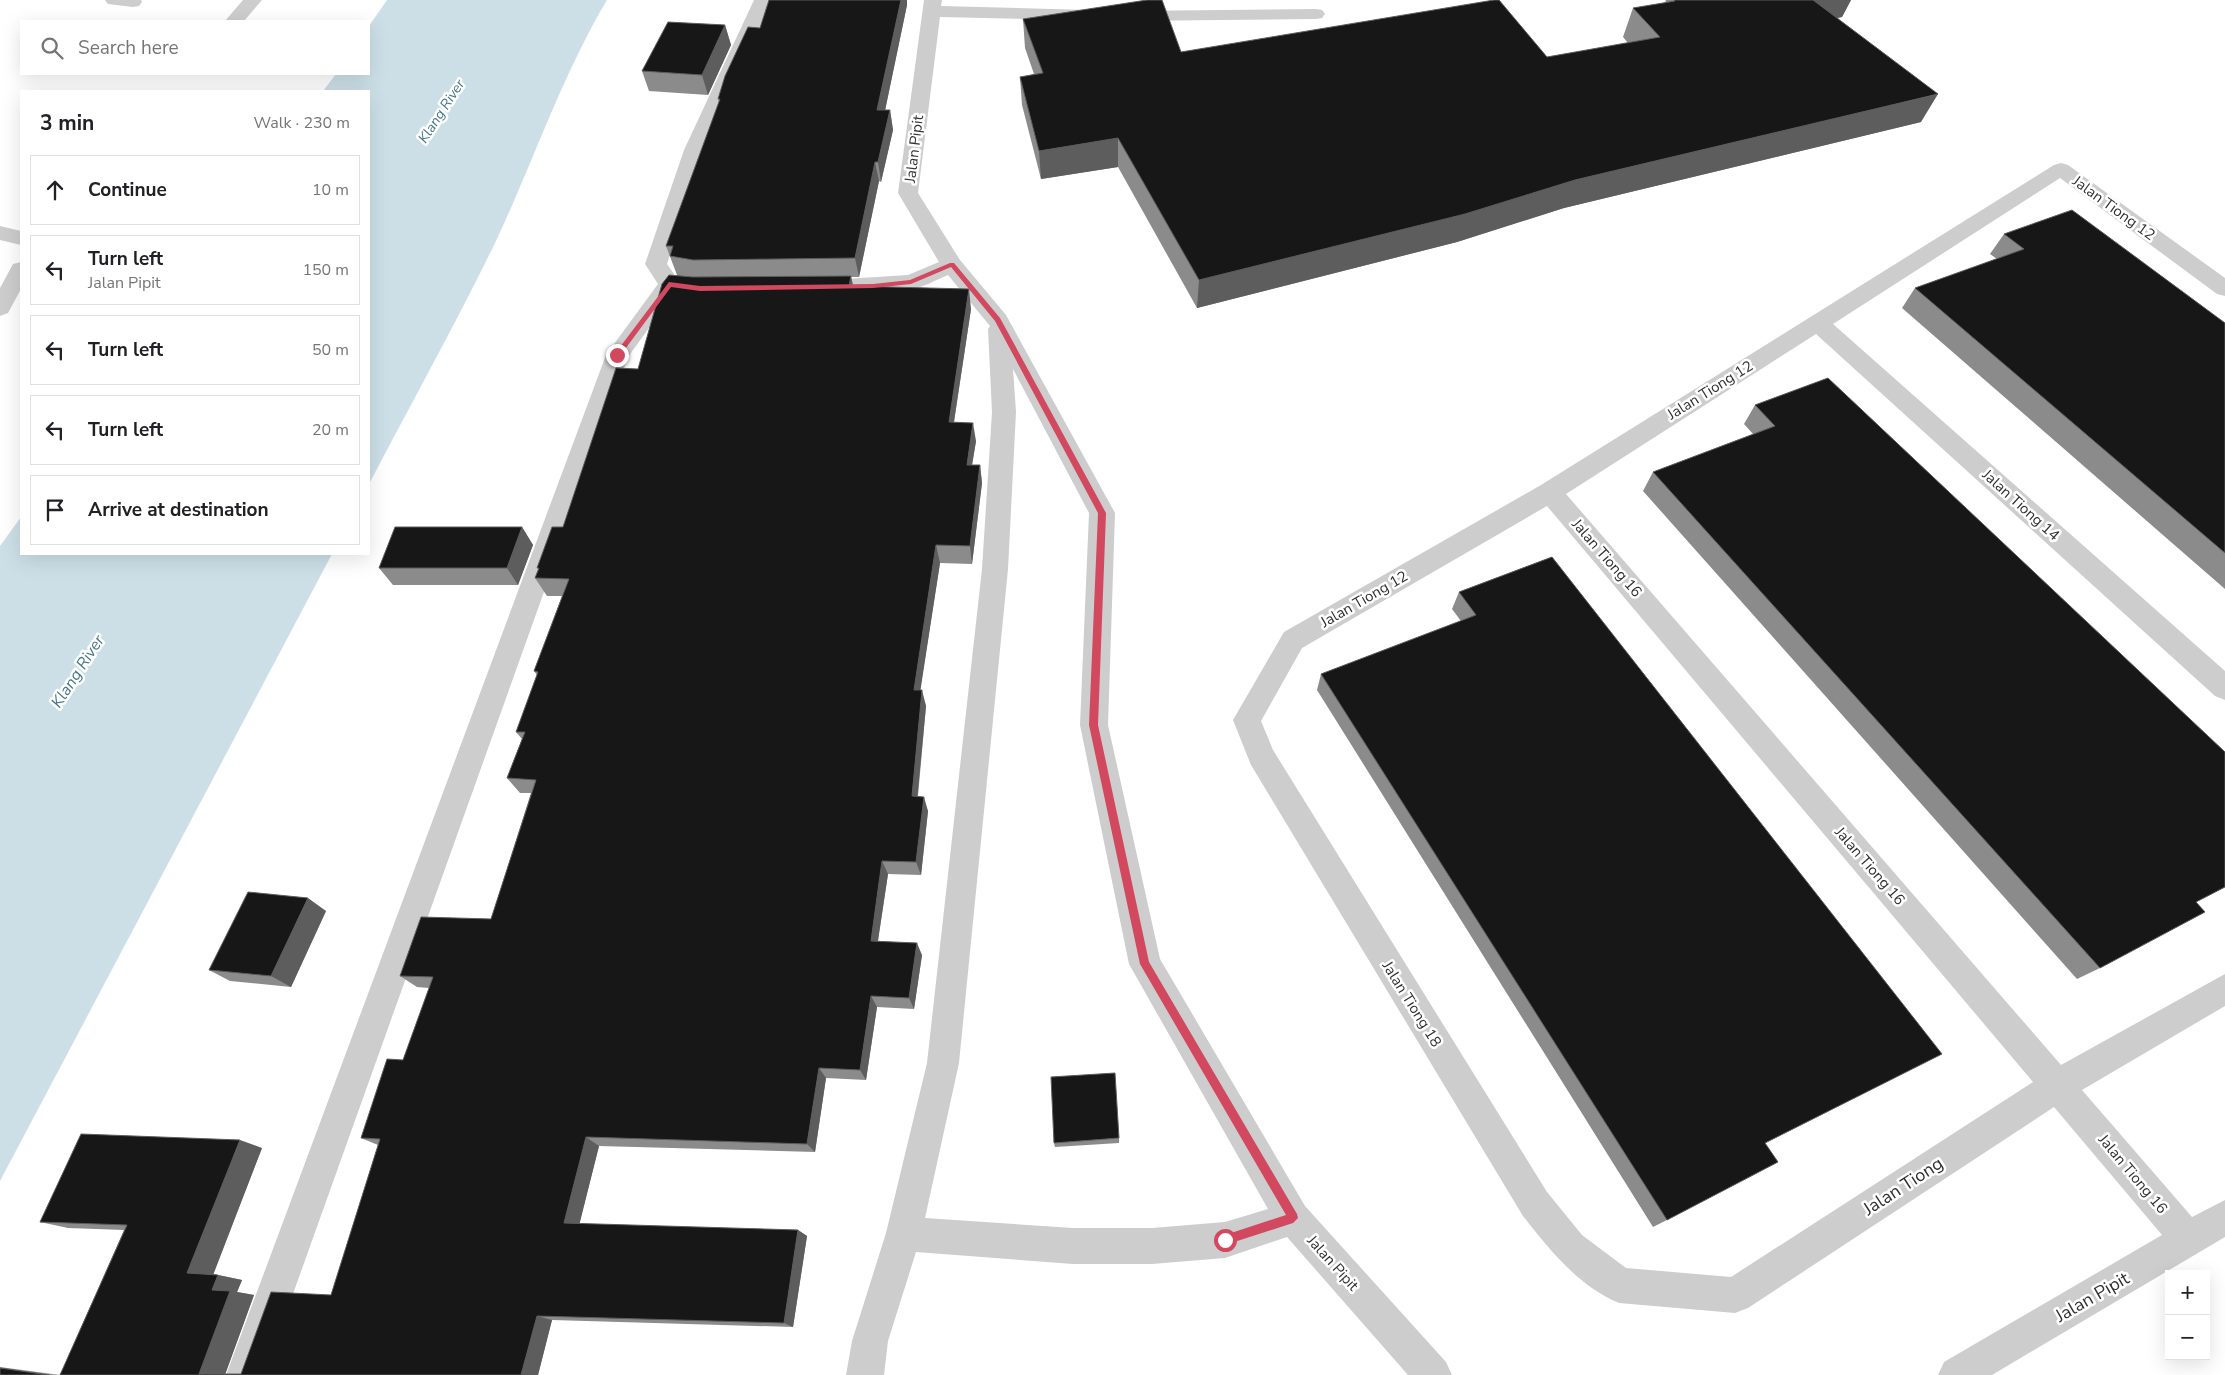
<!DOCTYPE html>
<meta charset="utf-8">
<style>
:root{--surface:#fff;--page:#f2f2f2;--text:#202124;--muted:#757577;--line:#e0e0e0}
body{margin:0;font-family:"Nunito Sans",sans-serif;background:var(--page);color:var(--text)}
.controls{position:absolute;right:15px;bottom:15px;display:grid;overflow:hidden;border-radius:0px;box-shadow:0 5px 20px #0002}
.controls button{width:45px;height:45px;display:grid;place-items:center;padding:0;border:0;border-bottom:1px solid var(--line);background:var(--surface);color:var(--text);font:25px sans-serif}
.stop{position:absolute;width:15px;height:15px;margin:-11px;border:4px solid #d1485f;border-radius:50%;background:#fff}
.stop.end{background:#d1485f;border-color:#fff;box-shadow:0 1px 5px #0008}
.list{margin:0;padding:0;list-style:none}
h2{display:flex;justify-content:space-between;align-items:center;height:65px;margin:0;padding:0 20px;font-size:21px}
h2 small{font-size:16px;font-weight:400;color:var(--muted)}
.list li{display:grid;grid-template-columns:32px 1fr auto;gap:15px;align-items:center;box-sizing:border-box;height:70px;margin:0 10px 10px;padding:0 10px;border:1px solid var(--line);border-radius:0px}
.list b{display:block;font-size:19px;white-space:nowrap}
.list p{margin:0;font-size:16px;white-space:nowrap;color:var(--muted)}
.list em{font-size:16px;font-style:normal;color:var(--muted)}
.icon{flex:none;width:28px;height:28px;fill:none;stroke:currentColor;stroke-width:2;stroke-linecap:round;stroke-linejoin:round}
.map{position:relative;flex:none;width:2225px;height:1375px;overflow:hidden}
.search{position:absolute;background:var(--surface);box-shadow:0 5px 20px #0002;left:20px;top:20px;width:350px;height:55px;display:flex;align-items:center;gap:12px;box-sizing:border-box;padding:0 18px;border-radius:0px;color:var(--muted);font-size:19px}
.panel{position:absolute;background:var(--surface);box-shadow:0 5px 20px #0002;left:20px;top:90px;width:350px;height:465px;border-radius:0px}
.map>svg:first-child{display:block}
.water{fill:#ccdfe7}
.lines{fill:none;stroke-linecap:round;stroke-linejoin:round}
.minor{fill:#cdcdcd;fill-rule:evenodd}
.wall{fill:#8b8b8b}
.shaded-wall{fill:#5d5d5d}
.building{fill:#171717;stroke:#5d5d5d}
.route{fill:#d1485f}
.labels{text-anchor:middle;stroke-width:5;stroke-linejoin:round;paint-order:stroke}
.far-water-label{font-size:14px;font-style:italic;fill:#477689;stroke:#fff}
.street-label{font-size:15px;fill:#303030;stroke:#fff}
.water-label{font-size:16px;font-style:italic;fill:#477689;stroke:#fff}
.near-street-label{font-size:18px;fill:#303030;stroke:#fff}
</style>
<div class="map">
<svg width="2225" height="1375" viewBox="0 0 2225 1375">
<rect width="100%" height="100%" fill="#fff"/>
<!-- water -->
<path class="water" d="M387 0H607C561 77 533 163 495 243 455 325 411 404 369 484V91H323L336 74H369V26Z
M21 517V554H332L0 1181V546Z"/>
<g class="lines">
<!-- minor -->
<path class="minor" d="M105 0H141L142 2 139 6 133 7 108 4Z
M243 0H262L244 21H225Z
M754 0H772L704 150 667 264 676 277 694 281 697 286 694 291 686 293 675 292 628 357 264 1375H226L606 355 658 284 645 264 684 150Z
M924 0H942L941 6 1124 11 1316 9 1322 10 1325 14 1322 18 1316 19 1124 21 940 17 918 193 960 260 1006 315 1115 513 1108 725 1160 959 1305 1206 1446 1362 1452 1375H1408L1287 1237 1225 1258 1152 1264H1073L916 1252 888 1341 884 1375H846L852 1341 886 1233 927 1063 982 569 992 412 988 329 990 326 948 275C936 280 924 287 912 289 888 294 844 299 821 292L818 287 821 282 829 280 908 275 939 262 898 193ZM1013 369 1089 513 1080 725 1129 964 1268 1209 1225 1222 1152 1228H1073L925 1218 959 1063 1008 569 1016 412Z
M2061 163 2068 165 2225 278V296L2217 294 2060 178 1833 324 2225 671V700L2215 696 1816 334 1566 494 2061 1065 2225 974V1006L2082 1090 2192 1217 2225 1200V1237L1992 1375H1938L1944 1362 2162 1235 2054 1107 1748 1308 1735 1313 1619 1303C1578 1286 1549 1249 1523 1216L1251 765 1233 720 1284 632 1541 485 2054 165ZM1547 506 2033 1082 1731 1277 1626 1268 1582 1235 1547 1192 1273 750 1261 721 1302 648Z
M0 226 21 231V245L0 240Z
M21 262V289L8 313 0 316V288L13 264Z"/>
</g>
<!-- wall -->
<path class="wall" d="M769 0H907V5L885 110H890L893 130 881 182 879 181 859 277H851L853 286 971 309 954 422 976 441 972 465H980L982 483 972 564 940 563 920 690 926 706 918 796 928 811 921 875 888 874 878 941 922 955 914 1009 877 1007 866 1080 826 1078 815 1152 599 1146 579 1224 798 1230 807 1236 793 1327 552 1320 538 1375H0V1367L60 1375 124 1230 68 1228 40 1222 262 1148 213 1274 242 1280 237 1292 254 1295 225 1374H241L331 1295 378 1145 361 1138 403 1060 429 988 417 987 400 976 491 919 531 793H520L507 778 522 739 516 732 537 675 534 671 562 596H547L535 578 539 569 537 568 563 527 638 369 677 275 666 246 719 102 718 99 760 28Z
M1666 0H1851L1842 17 1838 18 1921 122 1564 208 1457 242 1197 308 1118 167 1041 179 1022 105 1020 77 1034 74 1025 48 1023 19 1181 52 1547 57 1628 43 1623 37 1633 8 1665 3Z
M725 25 731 45 708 95 649 91 642 71Z
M2004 234 2225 323V589L1902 308 1915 288 1997 259 1990 254Z
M1828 378 2196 902 2100 968 2077 979 1643 491 1653 472 1753 434 1744 424 1755 405Z
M522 527 533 545 518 585H393L379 568Z
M1552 557 1765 1143 1667 1220 1653 1227 1317 690 1321 674 1461 621 1452 609 1459 592Z
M326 911 291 987 230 981 209 970Z
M1119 1138V1143L1055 1147 1054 1143Z"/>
<!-- shaded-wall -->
<path class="shaded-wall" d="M901 0H907V5L881 130 877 110Z
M1807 0H1851L1842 17 1795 25Z
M725 25 731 45 708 95 702 75Z
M1938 94 1921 122 1564 208 1457 242 1197 308 1199 280 1575 180Z
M890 110 893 130 881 182 878 162Z
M1118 138V167L1041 179 1039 151Z
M875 162 879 181 859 277 855 258Z
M851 276 855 295 849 286Z
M969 289 971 309 951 441 949 422Z
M973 423 976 441 969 483 967 465Z
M980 465 982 483 972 564 970 546Z
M522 527 533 545 518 585 507 568Z
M936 545 940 563 918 706 914 690Z
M922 690 926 706 916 811 912 796Z
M924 797 928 811 921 875 916 862Z
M882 861 888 874 876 953 871 941Z
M308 898 326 911 291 987 271 976Z
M917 943 922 955 914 1009 909 998Z
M871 996 877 1007 866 1080 860 1070Z
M819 1068 826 1078 815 1152 807 1144Z
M586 1137 599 1146 578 1230 564 1223Z
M240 1140 262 1148 212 1278 187 1273Z
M798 1230 807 1236 793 1327 784 1323Z
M218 1275 242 1280 237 1292 254 1295 225 1375 199 1374 212 1290Z
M537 1316 552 1320 538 1375H521Z"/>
<!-- building -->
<path class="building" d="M769 0H901L877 110H890L878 162H875L855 258 693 260 670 256 673 246H666L720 99H718L725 76 748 27 760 28Z
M1147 0H1162L1181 52 1494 0H1499L1547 57 1660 37 1633 8 1675 1 1674 0H1813L1938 94 1575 180 1465 214 1199 280 1118 138 1039 151 1020 77 1043 73 1023 19Z
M668 22 725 25 702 75 642 71Z
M2072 210 2225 323V553L1915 288 2024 249 2004 234Z
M669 275 693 277 851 276 849 286 969 289 949 422 973 423 967 465H980L970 546 936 545 914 690H922L912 796 924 797 916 862 882 861 871 941 917 943 909 998 871 996 860 1070 819 1068 807 1144 586 1137 564 1223 798 1230 784 1323 537 1316 521 1375H60L127 1225 40 1222 81 1134 240 1140 187 1273 218 1275 212 1290 230 1291 199 1374H241L271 1292 331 1295 380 1139 361 1138 387 1059 403 1060 433 977 400 976 421 917 491 919 536 780 507 778 525 732H516L538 672 534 671 569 579 535 578 539 568H537L552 527H563L616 368 638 369 662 284Z
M1828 378 2225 752V887L2196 902 2205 912 2100 968 1653 472 1775 426 1755 405Z
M395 527H522L507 568H379Z
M1552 557 1942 1054 1765 1143 1778 1162 1667 1220 1321 674 1476 615 1459 592Z
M248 892 308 898 271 976 209 970Z
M1115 1073 1119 1138 1054 1143 1051 1077Z
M0 1368 49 1375H0Z"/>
<!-- route -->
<path class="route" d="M950 263H954L1000 318 1106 513 1098 725 1149 962 1297 1214 1298 1218 1293 1223 1225 1245 1219 1240 1225 1235 1286 1215 1140 964 1089 725 1098 513 995 321 951 267 911 284 873 288 700 291 671 287 620 356 614 355 669 282 700 286 873 284 910 280Z"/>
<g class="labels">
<!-- far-water labels -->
<g class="far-water-label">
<text transform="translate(441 111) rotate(-57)" y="5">Klang River</text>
</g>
<!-- street labels -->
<g class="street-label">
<text transform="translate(914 149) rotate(-83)" y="5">Jalan Pipit</text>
<text transform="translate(2114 208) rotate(36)" y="5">Jalan Tiong 12</text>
<text transform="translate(1710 390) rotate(-32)" y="5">Jalan Tiong 12</text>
<text transform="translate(2021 505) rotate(42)" y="5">Jalan Tiong 14</text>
<text transform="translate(1607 558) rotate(49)" y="5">Jalan Tiong 16</text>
<text transform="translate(1364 599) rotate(-30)" y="5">Jalan Tiong 12</text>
<text transform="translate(1870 866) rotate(49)" y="5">Jalan Tiong 16</text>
<text transform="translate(1412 1004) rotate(58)" y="5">Jalan Tiong 18</text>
<text transform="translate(2133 1174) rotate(50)" y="5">Jalan Tiong 16</text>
<text transform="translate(1333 1263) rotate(48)" y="5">Jalan Pipit</text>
</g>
<!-- water labels -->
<g class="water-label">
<text transform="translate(77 671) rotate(-57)" y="6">Klang River</text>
</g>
<!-- near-street labels -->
<g class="near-street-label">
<text transform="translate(1903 1186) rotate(-33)" y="6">Jalan Tiong</text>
<text transform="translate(2092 1297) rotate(-30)" y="6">Jalan Pipit</text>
</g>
</g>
</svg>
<div class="controls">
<button>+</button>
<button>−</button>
</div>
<div class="stop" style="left:1225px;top:1240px"></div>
<div class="stop end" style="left:617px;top:355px"></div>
<div class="search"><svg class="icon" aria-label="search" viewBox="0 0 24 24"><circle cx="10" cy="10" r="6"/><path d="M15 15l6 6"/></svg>Search here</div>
<section class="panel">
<h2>3 min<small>Walk · 230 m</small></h2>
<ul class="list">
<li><svg class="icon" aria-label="ahead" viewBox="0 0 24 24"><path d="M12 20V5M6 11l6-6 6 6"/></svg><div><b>Continue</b></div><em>10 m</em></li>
<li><svg class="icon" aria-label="left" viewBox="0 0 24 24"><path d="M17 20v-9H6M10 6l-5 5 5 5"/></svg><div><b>Turn left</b><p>Jalan Pipit</p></div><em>150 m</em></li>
<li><svg class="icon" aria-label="left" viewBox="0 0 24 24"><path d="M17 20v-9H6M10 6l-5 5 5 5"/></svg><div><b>Turn left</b></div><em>50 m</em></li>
<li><svg class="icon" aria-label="left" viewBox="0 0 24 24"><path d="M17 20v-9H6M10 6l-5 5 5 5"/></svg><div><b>Turn left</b></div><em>20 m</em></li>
<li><svg class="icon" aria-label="arrive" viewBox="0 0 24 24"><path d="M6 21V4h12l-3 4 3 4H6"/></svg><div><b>Arrive at destination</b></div></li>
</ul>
</section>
</div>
